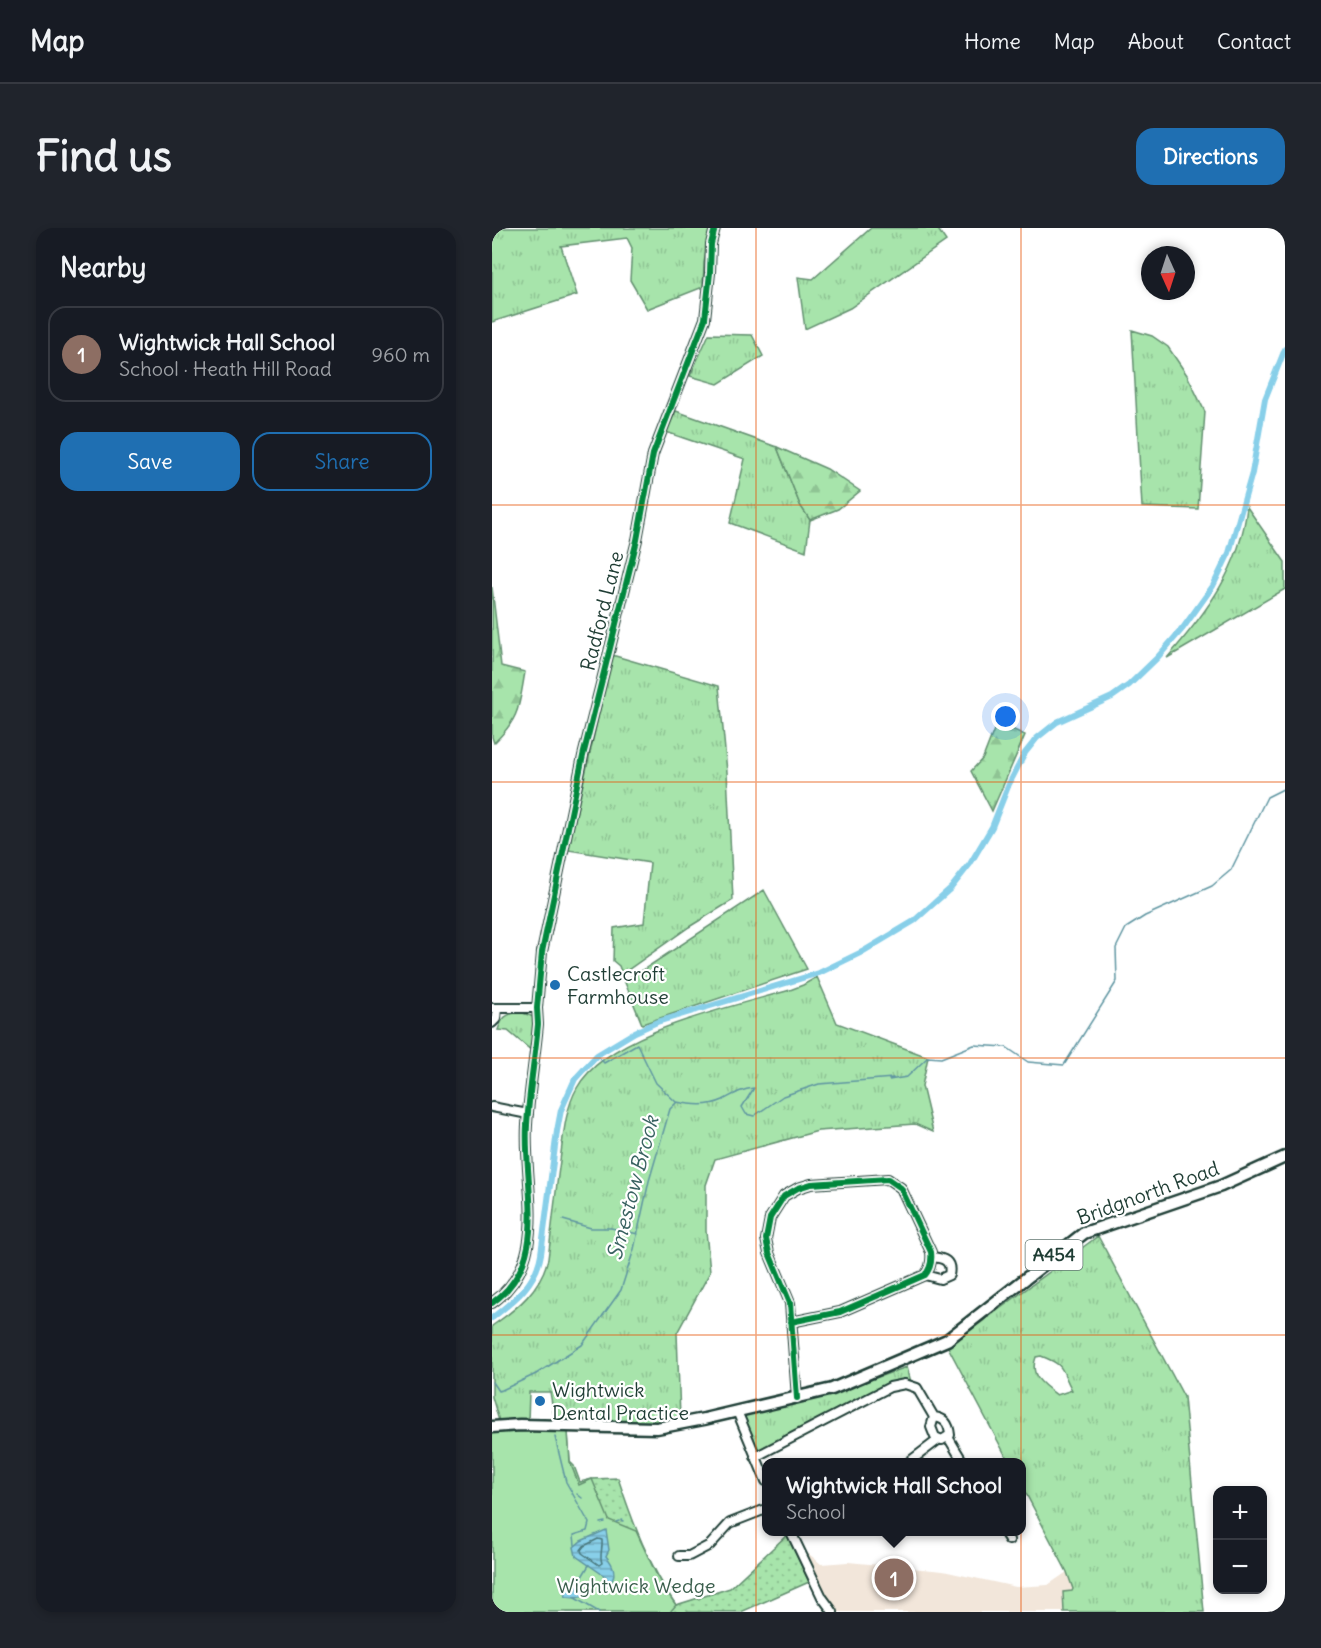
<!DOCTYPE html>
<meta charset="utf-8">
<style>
:root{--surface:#171b24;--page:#20242c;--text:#f1f3f6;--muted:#9ea1a6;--line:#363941;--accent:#1f6fb2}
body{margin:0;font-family:Delius,sans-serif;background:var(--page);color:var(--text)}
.controls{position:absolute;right:18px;bottom:18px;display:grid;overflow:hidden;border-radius:12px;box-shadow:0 3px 9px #0003}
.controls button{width:54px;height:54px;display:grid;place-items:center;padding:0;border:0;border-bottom:2px solid var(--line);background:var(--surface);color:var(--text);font:30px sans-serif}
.compass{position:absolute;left:649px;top:18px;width:54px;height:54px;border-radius:50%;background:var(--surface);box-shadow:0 3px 9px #0003;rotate:177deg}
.you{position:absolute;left:514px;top:489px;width:21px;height:21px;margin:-15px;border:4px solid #fff;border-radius:50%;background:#1a73e8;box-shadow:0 0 0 9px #1a73e833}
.badge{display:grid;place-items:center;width:39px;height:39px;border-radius:50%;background:var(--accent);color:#fff;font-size:20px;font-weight:700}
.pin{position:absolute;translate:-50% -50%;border:3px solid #fff;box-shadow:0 2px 6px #0006}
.popup{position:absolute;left:270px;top:1230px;width:264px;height:78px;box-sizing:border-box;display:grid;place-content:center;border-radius:12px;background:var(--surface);filter:drop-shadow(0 2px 4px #0005);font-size:20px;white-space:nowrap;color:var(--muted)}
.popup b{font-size:22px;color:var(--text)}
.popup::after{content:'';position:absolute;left:50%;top:100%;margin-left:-12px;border:12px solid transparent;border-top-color:var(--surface)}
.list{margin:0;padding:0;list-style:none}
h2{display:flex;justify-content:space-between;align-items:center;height:78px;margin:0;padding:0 24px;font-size:26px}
h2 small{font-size:20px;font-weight:400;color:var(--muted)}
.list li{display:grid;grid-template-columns:39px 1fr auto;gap:18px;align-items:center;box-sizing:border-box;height:96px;margin:0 12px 12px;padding:0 12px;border:2px solid var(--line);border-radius:18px}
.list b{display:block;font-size:22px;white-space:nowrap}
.list p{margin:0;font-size:20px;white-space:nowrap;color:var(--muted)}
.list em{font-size:20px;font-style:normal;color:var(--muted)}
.actions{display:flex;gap:12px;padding:18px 24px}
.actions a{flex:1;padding:14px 0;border:2px solid var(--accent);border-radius:18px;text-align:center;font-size:21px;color:var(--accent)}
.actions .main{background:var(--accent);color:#fff}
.map{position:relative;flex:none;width:793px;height:1384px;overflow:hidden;border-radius:18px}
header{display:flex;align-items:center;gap:36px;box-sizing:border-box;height:84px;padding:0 30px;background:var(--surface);border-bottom:2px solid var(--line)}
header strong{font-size:28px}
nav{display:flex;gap:33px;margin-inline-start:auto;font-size:21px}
.intro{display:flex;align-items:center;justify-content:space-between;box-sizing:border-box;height:144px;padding:0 36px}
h1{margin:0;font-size:42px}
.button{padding:15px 27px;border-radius:18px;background:var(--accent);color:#fff;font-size:21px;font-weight:700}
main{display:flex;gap:36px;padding:0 36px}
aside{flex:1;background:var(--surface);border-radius:18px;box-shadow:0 3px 9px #0003}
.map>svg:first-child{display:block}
.built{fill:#f2e6da}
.grass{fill:url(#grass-tufts);stroke:#639070;stroke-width:1.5;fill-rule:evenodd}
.forest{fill:url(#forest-firs);stroke:#639070;stroke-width:1.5}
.park{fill:url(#park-dots);stroke:#639070;stroke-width:1.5}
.garden{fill:#a7e4ab;stroke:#639070;stroke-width:1.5}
.water{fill:url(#water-rules);stroke:#5e95a1;stroke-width:1.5}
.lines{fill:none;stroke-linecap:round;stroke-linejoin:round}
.shore{stroke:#49777c;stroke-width:1.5}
.stream{stroke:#5e95a1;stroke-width:1.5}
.canal{stroke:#88cfe9;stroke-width:6}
.minor-casing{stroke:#1f3d34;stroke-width:12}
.highway-casing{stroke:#1f3d34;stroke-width:15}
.minor{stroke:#fff;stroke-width:8}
.highway{stroke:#fff;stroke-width:10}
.cycleway-casing{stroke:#fff;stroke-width:10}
.cycleway{stroke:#00873e;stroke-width:6}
.grid{fill:none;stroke:#e8590c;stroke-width:1.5;stroke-opacity:0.55}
.poi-dot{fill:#1f6fb2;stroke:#fff;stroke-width:2}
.labels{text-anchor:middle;stroke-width:4.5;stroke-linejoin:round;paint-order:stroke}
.shield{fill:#fff;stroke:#627771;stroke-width:1.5}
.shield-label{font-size:18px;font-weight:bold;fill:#1f3d34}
.street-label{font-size:20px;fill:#1f3d34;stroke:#fff}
.poi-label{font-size:20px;fill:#1f3d34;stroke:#fff;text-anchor:start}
.park-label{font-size:20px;fill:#3a5e4c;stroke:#fff}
.water-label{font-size:21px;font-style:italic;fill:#396261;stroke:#fff}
</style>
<header>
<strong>Map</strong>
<nav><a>Home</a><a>Map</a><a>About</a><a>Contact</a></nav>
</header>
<div class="intro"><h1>Find us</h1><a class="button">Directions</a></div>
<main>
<aside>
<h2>Nearby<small></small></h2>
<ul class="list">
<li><span class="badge" style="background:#8d6e63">1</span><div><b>Wightwick Hall School</b><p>School · Heath Hill Road</p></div><em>960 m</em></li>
</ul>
<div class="actions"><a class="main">Save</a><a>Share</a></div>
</aside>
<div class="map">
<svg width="793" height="1384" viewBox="0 0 793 1384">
<defs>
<pattern id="grass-tufts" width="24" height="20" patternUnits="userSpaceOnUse" patternTransform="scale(1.5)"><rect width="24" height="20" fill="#a7e4ab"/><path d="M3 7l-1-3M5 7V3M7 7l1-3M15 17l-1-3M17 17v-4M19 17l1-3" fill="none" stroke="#8fc494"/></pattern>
<pattern id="forest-firs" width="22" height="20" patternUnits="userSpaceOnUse" patternTransform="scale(1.5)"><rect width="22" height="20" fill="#a7e4ab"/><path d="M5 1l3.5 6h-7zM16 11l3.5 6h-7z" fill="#8fc494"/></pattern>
<pattern id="park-dots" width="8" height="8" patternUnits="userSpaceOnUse" patternTransform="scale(1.5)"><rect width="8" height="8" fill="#a7e4ab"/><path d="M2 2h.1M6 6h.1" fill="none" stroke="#8fc494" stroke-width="1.8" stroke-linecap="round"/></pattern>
<pattern id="water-rules" width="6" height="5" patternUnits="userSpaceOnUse" patternTransform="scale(1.5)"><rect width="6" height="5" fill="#88cfe9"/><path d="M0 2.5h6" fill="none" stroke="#6fa9be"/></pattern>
</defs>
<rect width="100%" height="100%" fill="#fff"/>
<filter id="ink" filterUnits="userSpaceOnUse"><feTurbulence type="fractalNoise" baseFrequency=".0167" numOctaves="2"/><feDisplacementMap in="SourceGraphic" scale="12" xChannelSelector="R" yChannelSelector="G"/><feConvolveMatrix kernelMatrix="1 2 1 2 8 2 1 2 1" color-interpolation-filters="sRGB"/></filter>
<g filter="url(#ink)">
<!-- built -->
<path class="built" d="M317 1326 329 1336 356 1334 451 1343 524 1359 556 1357 575 1344 582 1361 581 1363 571 1364 572 1384H343L330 1366 331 1356H326L313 1329Z"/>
<!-- grass -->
<path class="grass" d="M0 0H218L212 35 211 59 155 81 138 52 140 20 135 10 69 18 85 67 0 94Z
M379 0H445L454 13 358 80 313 101 306 49 321 51Z
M640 102 660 108 676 119 695 147 713 184 706 281 650 279Z
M217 106 260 107 271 128 226 156 198 148Z
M184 183 285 219 308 277 318 292 314 323 238 295 253 231 174 204Z
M755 279 793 334V361L675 430C714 385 749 339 755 279Z
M120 427 227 458 235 544 241 672 197 699 130 746 127 738 121 733 122 700 152 695 158 635 76 622Z
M272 662 315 741 150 796 132 752 148 744Z
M325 749 345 795 436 829 430 858 441 904 423 896 326 903 223 931 214 957V1003L218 1044 185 1105 188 1190C148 1201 104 1195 63 1194L58 1164H37L36 1193H7L0 1169V1098C26 1080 48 1062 56 1031 60 1000 63 970 67 940 71 914 72 883 85 860 116 804 240 779 298 762L311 757Z
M28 784 42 789 43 802 40 823 16 803 6 802C10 789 14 786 28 784Z
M606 1008 692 1169 712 1384H572L571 1364 580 1363 581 1361 575 1344 530 1258V1234H517L456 1119ZM549 1128C575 1138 568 1141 580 1162L565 1167C551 1157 537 1148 544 1129Z
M415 1139 419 1154 395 1157 264 1224 250 1190 253 1186 320 1172Z"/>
<!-- forest -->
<path class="forest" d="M285 219 335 241 368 263 346 281 318 292 308 277Z
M0 359 9 438 33 444C27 478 28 490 2 515L0 509Z
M505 494 533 507 500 583 479 543 491 530Z"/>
<!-- park -->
<path class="park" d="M76 1204 78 1234 82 1238 88 1254 100 1251 126 1250C141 1295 157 1338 184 1377L238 1360 295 1307 317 1354 249 1384H75Z"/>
<!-- garden -->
<path class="garden" d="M42 1203 76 1204 78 1234 87 1257 100 1251 117 1292 144 1303 168 1354 184 1377 178 1384H0V1205Z"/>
<!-- water -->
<path class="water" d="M114 1302 117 1322 114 1328C121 1336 126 1347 117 1356L114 1349 84 1328 82 1319 89 1313Z
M85 1351 93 1355 94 1368 83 1370 74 1369 70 1354Z"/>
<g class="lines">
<!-- shore -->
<path class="shore" d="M106 1311 110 1312C111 1321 107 1327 110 1335L107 1337 90 1325 89 1322 92 1318Z"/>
<!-- stream -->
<path class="stream" d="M105 827 112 835 145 816 164 855 184 874
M71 992 99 1000H119L146 1006
M0 1154 6 1163 10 1162 44 1146 90 1117 129 1062 142 1021 157 953 178 881 185 874C200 877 216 879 231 872 243 866 247 862 262 860L250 879 254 886 262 888 291 868 327 856 401 850 397 852 415 849 436 829 449 830 482 817 514 819 536 834 572 837 625 753 624 720 634 700 653 688 720 658 739 642 775 569 793 560
M63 1209 74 1254 97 1295 95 1303 82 1307 83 1317
M85 1266 90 1270
M129 1292 131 1293
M124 1294 127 1293
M108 1295 113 1294
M88 1352 97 1337
M83 1370 107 1384"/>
<!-- canal -->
<path class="canal" d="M0 1090C23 1072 44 1056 49 1026L65 903 69 882 83 851 105 827 143 804 165 794 327 745 370 724 422 693 459 660 478 636 500 599 517 556 533 525 545 510 565 494 620 469 637 457 665 430 691 400 721 358 737 325 760 245 773 171 793 121"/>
<!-- minor casing -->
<g class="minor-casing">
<path id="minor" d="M0 780H45
M0 795 4 791 5 780
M0 879 36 886
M433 1047 448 1051 457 1047C460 1033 452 1030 440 1029
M0 1075C60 1032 31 959 35 897 37 864 43 830 46 796L45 780 50 724 91 528 145 312 161 226 213 91 218 45 219 16 223 0
M299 1094 348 1084 433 1047C439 1040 440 1032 439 1024L409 960 396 951 319 956 306 960 292 968 278 990 274 1011 277 1025 298 1075 305 1170
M245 1183 274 1253
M442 1189C453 1190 457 1196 458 1207L450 1212 443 1209 439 1199Z
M456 1209 471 1234
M263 1229 398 1159 413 1156 425 1160 442 1189
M417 1234 446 1212
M299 1304 330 1369 341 1384
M512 1304 517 1312
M187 1328H197L218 1317 238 1295 274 1281"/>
</g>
<!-- highway casing -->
<g class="highway-casing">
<path id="highway" d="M0 1199 28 1197 165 1200 212 1191 340 1161 455 1112 592 1005 729 958 793 929"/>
</g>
<!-- minor -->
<use href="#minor" class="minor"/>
<!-- highway -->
<use href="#highway" class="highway"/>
<!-- cycleway casing -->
<g class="cycleway-casing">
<path id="cycleway" d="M0 1075C60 1032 31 959 35 897 37 864 43 830 46 796L45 780 50 724 91 528 145 312 161 226 213 91 218 45 219 16 223 0
M299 1094 348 1084 433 1047C439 1040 440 1032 439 1024L409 960 396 951 319 956 306 960 292 968 278 990 274 1011 277 1025 298 1075 305 1170"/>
</g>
<!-- cycleway -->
<use href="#cycleway" class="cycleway"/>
</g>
</g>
<!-- grid -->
<path class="grid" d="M264 0V1384M529 0V1384M0 277H793M0 554H793M0 830H793M0 1107H793"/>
<!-- markers -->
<g class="poi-dot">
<circle cx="63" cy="757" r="6"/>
<circle cx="48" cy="1173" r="6"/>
</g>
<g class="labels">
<!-- shield labels -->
<rect class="shield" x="533.5" y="1012" width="57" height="30" rx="4.5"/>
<g class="shield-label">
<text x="562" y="1033">A454</text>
</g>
<!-- street labels -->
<g class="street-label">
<text transform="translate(110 383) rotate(-76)" y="7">Radford Lane</text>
<text transform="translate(656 965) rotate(-20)" y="7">Bridgnorth Road</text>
</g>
<!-- poi labels -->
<g class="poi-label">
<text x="75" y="753">Castlecroft<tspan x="75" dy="23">Farmhouse</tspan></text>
<text x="60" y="1169">Wightwick<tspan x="60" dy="23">Dental Practice</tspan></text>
</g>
<!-- park labels -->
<g class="park-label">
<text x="144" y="1365">Wightwick Wedge</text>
</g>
<!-- water labels -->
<g class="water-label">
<text transform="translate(141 960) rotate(-75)" y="7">Smestow Brook</text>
</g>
</g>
</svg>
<div class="controls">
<button>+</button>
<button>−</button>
</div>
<svg class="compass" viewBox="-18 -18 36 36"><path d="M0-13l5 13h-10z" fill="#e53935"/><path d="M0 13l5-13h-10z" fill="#9ea1a6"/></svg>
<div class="you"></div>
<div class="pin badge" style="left:402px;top:1350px;background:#8d6e63">1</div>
<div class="popup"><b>Wightwick Hall School</b>School</div>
</div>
</main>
